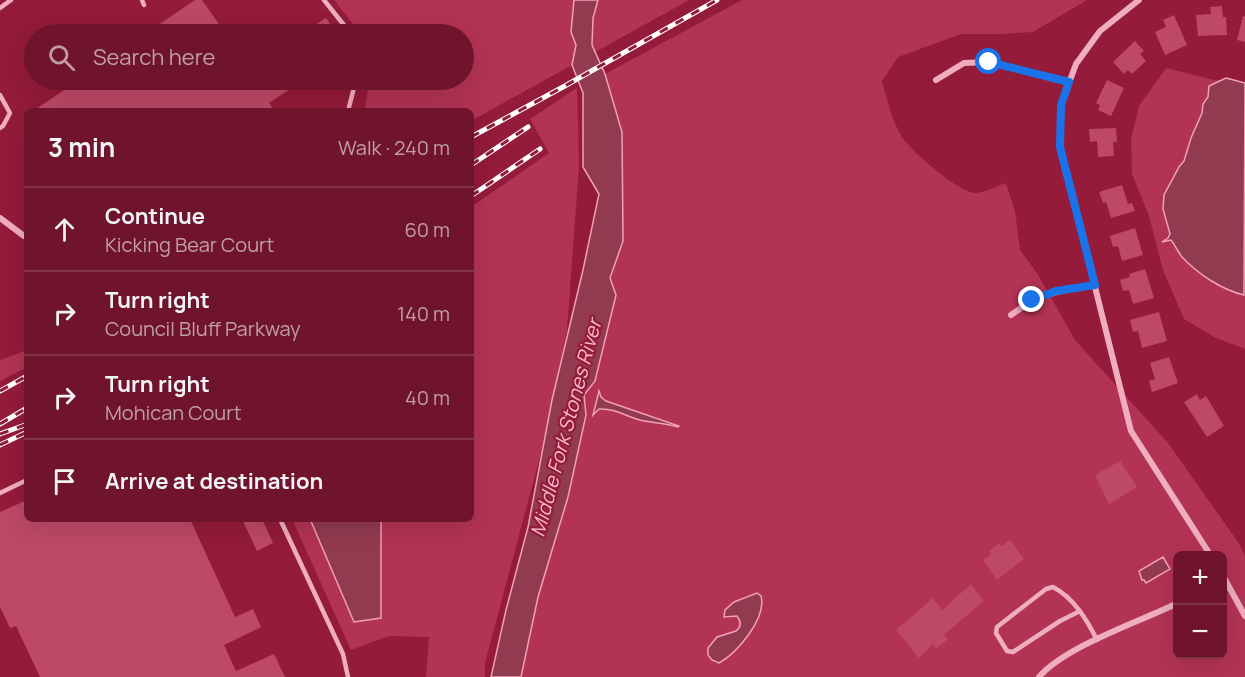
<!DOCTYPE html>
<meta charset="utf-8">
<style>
:root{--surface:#6f142c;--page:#772138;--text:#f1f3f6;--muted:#c09ea9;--line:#813348}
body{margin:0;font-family:Manrope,sans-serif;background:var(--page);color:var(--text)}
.controls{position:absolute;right:18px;bottom:18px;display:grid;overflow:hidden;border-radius:9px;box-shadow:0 6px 24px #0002}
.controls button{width:54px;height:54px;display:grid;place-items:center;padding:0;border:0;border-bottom:2px solid var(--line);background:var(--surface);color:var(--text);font:30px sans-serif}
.stop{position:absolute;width:18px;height:18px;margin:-14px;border:4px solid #1a73e8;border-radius:50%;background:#fff}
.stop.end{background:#1a73e8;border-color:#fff;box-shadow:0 2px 6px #0008}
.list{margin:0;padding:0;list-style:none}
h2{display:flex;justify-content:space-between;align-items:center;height:78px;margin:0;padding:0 24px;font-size:26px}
h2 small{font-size:20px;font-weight:400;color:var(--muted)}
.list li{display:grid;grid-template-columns:39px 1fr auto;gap:18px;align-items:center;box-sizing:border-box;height:84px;padding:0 24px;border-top:2px solid var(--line)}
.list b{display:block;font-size:22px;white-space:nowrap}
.list p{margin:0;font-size:20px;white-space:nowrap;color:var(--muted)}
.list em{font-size:20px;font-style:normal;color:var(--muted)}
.icon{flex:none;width:33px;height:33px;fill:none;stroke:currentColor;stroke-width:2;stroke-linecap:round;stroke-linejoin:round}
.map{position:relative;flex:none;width:1245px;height:677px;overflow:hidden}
.search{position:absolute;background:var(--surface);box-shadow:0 6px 24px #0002;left:24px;top:24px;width:450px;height:66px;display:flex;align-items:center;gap:15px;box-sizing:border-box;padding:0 21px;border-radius:33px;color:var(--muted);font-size:22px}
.panel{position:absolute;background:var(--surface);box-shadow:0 6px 24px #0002;left:24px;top:108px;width:450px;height:414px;border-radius:9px}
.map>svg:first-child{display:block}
.green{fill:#b33354;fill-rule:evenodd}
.water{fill:#923a50;stroke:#f1a1b7;stroke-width:1.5}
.building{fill:#bd4967}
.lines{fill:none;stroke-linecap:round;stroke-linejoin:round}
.lane{stroke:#efadbf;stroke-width:4.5}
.street{stroke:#efadbf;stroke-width:6}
.rail-casing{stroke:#fff;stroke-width:5}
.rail{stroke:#941b3a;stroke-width:3;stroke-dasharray:9;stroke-linecap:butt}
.route{stroke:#1a73e8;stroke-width:8}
.labels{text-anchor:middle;stroke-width:4.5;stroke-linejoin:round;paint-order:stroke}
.water-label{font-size:20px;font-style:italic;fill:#f6baca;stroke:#941b3a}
</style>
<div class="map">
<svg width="1245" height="677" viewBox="0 0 1245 677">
<rect width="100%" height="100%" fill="#941b3a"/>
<!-- green -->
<path class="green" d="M334 0H689L471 121V111H365L369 80H464V34H361Z
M742 0H1087L1033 32 1002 34H961L898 57 882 81C887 99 892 121 902 137 911 151 958 192 975 193 984 193 997 186 1006 183L1015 211 1020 250 1037 273 1075 340 1168 443 1238 542 1245 556V677H521L538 597 568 497 586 415 584 395 595 381 616 295 610 278 623 241 622 132 605 74ZM1178 556H1222V654H1178Z
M1166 68 1214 80H1228L1245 86V349L1214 337 1184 319 1163 270 1149 216 1132 174 1131 140 1139 106Z
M577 88 579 166 567 330 542 449 485 663V677H426L429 637 389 636 351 650 292 519H471V207L549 153 530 119Z
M27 350V367L0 381V360Z"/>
<!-- water -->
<path class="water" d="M574 0H598L593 18 592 45 605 74 622 132 623 241 610 278 616 295 595 381 584 395 586 415 568 497 538 597 521 677H491L506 610 528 527 552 400 583 270 599 194 583 167V93L572 65 576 45 571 32Z
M1226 78 1245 83 1244 295C1222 290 1198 274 1182 257 1178 252 1175 245 1171 240L1162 242 1168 238 1170 234 1163 209 1164 195 1179 167 1184 161 1191 138 1202 113 1203 104 1208 97 1209 86Z
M599 391 601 397 606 401 679 426 678 427C665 423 653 423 640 420 625 416 615 408 599 409L593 415Z
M310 519H381V618L354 622Z
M1163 557 1170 569 1146 583 1144 580H1142L1139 571Z
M757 593 761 596C767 618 737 653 719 663L712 660 708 655V648L717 637 736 631C742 626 741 621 737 616L724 617 725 610 734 602Z"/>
<!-- building -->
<path class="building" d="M195 0H202L226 34H145Z
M1222 6 1223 17H1226L1227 35 1198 36 1196 15 1211 14 1210 7Z
M1174 15 1187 45 1165 55 1155 32 1166 27 1163 20Z
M1243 16 1245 17V42L1237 40Z
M326 18 337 34H301Z
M1135 41 1144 51 1140 54 1146 61 1132 74 1128 70 1124 74 1113 62Z
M79 80H304L269 103 275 111H33Z
M1107 80 1124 88 1111 116 1098 110 1100 105 1096 103Z
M1116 128 1117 142H1113L1114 156 1098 157 1097 141 1090 142 1089 129Z
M1122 185 1128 204 1132 203 1135 211 1111 218 1106 202 1103 203 1099 192Z
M1135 228 1143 255 1122 261 1118 246 1113 247 1110 236Z
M1145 269 1154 298 1133 304 1129 290 1123 291 1120 280 1130 277 1129 274Z
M1159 312 1167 341 1142 348 1138 331 1133 332 1130 320Z
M1169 357 1178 383 1152 392 1149 381 1155 379 1150 363Z
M1197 394 1200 400 1206 396 1224 426 1207 437 1184 402Z
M1120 461 1137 487 1109 504 1095 475Z
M27 500V519H190L235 617 253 609 261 627 224 645 236 671 274 654 285 677H40L16 626 10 628 0 607V512Z
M242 519H262L273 543 257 551Z
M1010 540 1024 559 997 580 983 560 991 554 989 551 999 543 1002 546Z
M971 584 984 601 944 635 948 639 936 649 933 644 919 658 896 630 933 598 942 610Z"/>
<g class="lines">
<!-- lane -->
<path class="lane" d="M142 0 144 5
M324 0 351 34
M0 8 11 0
M0 95 10 113 3 126 0 128
M348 111 356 80
M0 493 27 480
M280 519 343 654 348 677
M1080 611 1060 621 1013 652 1007 651 996 633 997 627 1046 589 1053 587C1074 598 1087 620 1097 640"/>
<!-- street -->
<path class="street" d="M1139 0 1100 31 1076 64 1061 105 1060 147 1131 431 1211 556
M936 80 964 63 989 62 1069 82
M0 218 24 236
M1011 315C1042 292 1058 291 1095 285
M1222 574 1245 616
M1039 677C1066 646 1139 622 1178 603"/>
<!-- rail casing -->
<g class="rail-casing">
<path id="rail" d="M471 137 563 87 717 0
M471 165 528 127
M471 196 540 149
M0 391 27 376
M0 424 27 408
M0 434 25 425
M0 445 27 432"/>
</g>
<!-- rail -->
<use href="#rail" class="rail"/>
</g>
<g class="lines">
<!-- route -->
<path class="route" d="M989 62 1069 82 1061 105 1060 147 1095 285 1056 291 1032 300"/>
</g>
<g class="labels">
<!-- water labels -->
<g class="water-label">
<text transform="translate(566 428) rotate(-75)" y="7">Middle Fork Stones River</text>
</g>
</g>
</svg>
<div class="controls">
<button>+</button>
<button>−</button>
</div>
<div class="stop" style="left:989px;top:62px"></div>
<div class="stop end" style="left:1032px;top:300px"></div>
<div class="search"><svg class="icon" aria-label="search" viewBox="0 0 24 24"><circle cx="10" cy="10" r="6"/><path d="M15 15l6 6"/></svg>Search here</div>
<section class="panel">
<h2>3 min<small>Walk · 240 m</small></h2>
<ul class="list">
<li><svg class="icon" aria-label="ahead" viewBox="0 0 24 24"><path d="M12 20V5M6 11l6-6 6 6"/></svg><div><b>Continue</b><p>Kicking Bear Court</p></div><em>60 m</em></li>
<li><svg class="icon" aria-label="right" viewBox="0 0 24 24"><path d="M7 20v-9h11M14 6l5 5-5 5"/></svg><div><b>Turn right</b><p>Council Bluff Parkway</p></div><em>140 m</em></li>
<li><svg class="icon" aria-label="right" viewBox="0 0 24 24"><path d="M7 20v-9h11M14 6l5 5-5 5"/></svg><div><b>Turn right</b><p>Mohican Court</p></div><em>40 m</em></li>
<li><svg class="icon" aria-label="arrive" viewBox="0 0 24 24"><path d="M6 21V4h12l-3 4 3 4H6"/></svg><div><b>Arrive at destination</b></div></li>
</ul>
</section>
</div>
